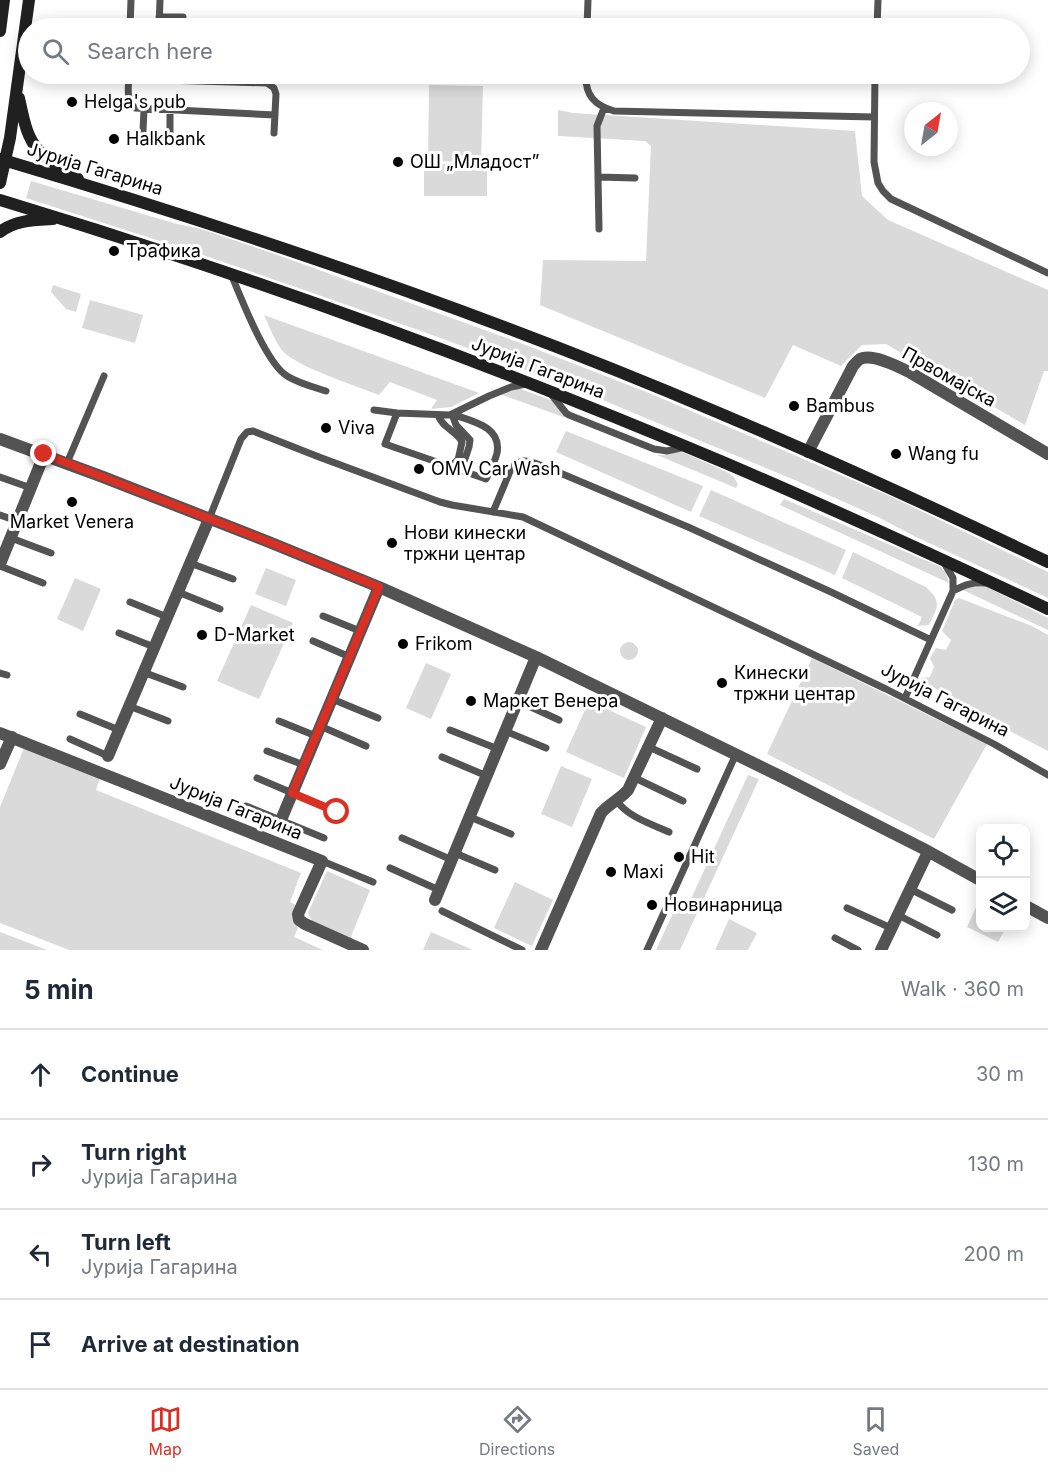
<!DOCTYPE html>
<meta charset="utf-8">
<style>
:root{--surface:#fff;--page:#f2f2f3;--text:#1f2937;--muted:#747a83;--line:#e0e1e3;--accent:#d93025}
body{margin:0;font-family:Inter,sans-serif;background:var(--page);color:var(--text)}
.controls{position:absolute;right:18px;bottom:18px;display:grid;overflow:hidden;border-radius:12px;box-shadow:0 3px 15px #0003}
.controls button{width:54px;height:54px;display:grid;place-items:center;padding:0;border:0;border-bottom:2px solid var(--line);background:var(--surface);color:var(--text);font:30px sans-serif}
.compass{position:absolute;left:904px;top:102px;width:54px;height:54px;border-radius:50%;background:var(--surface);box-shadow:0 3px 15px #0003;rotate:31deg}
.stop{position:absolute;width:18px;height:18px;margin:-14px;border:4px solid #d93025;border-radius:50%;background:#fff}
.stop.end{background:#d93025;border-color:#fff;box-shadow:0 2px 6px #0008}
.list{margin:0;padding:0;list-style:none}
h2{display:flex;justify-content:space-between;align-items:center;height:78px;margin:0;padding:0 24px;font-size:26px}
h2 small{font-size:20px;font-weight:400;color:var(--muted)}
.list li{display:grid;grid-template-columns:39px 1fr auto;gap:18px;align-items:center;box-sizing:border-box;height:90px;padding:0 24px;border-top:2px solid var(--line)}
.list b{display:block;font-size:22px;white-space:nowrap}
.list p{margin:0;font-size:20px;white-space:nowrap;color:var(--muted)}
.list em{font-size:20px;font-style:normal;color:var(--muted)}
.icon{flex:none;width:33px;height:33px;fill:none;stroke:currentColor;stroke-width:2;stroke-linecap:round;stroke-linejoin:round}
.map{position:relative;flex:none;width:1048px;height:950px;overflow:hidden}
.search{position:absolute;background:var(--surface);box-shadow:0 3px 15px #0003;left:18px;right:18px;top:18px;height:66px;display:flex;align-items:center;gap:15px;box-sizing:border-box;padding:0 21px;border-radius:33px;color:var(--muted);font-size:22px}
.sheet{height:438px;background:var(--surface)}
nav{display:flex;justify-content:space-around;align-items:center;box-sizing:border-box;height:84px;border-top:2px solid var(--line);background:var(--surface);font-size:16px;color:var(--muted)}
nav a{display:grid;justify-items:center;gap:3px}
nav .on{color:var(--accent)}
.map>svg:first-child{display:block}
.green{fill:#dadada}
.lines{fill:none;stroke-linecap:round;stroke-linejoin:round}
.service{stroke:#535353;stroke-width:7}
.minor{stroke:#535353;stroke-width:12}
.secondary{stroke:#202020;stroke-width:12}
.route{stroke:#d93025;stroke-width:8}
.poi-dot{fill:#000;stroke:#fff;stroke-width:2}
.labels{text-anchor:middle;stroke-width:6;stroke-linejoin:round;paint-order:stroke}
.poi-label{font-size:18px;fill:#000;stroke:#fff;text-anchor:start}
.street-label{font-size:18px;fill:#000;stroke:#fff}
</style>
<div class="map">
<svg width="1048" height="950" viewBox="0 0 1048 950">
<rect width="100%" height="100%" fill="#fff"/>
<!-- green -->
<path class="green" d="M429 85 483 86 481 162 428 161Z
M558 110 573 113 855 131 862 196 888 220 1048 290V371H1044L1025 425 886 344 862 345 841 366 793 345 765 398 540 305 543 260 646 261 651 146 645 141 558 136Z
M424 164H487V196H424Z
M31 181 177 224 201 229 275 254 523 344 649 393 892 497 1048 572V598L914 536 880 518 797 481 581 391 438 337 310 292 197 253 26 198Z
M53 285 81 294 76 312 66 309 51 292Z
M90 300 143 315 135 343 82 328Z
M264 315 479 393 451 407 431 409 437 400 390 382 379 395C357 386 293 366 281 349 274 339 269 326 264 315Z
M518 388 553 401 566 418 500 394Z
M566 431 703 486 691 512 556 452Z
M680 451 727 472 733 476 738 484 736 488 657 455H667Z
M711 490 846 550 835 575 699 516Z
M784 499 941 567 946 573 949 583 780 505Z
M853 552 926 587C942 602 938 606 929 625L918 626 922 617 842 578Z
M266 568 296 580 286 606 255 594Z
M75 578 101 589 83 631 57 619Z
M983 585 1048 618V630L963 590 968 586Z
M959 598 1032 626 1048 635V751L985 718 933 687 921 696 917 693V685L922 678 930 677 934 667 930 658 936 648 946 650 951 640 942 631 955 600Z
M251 605 293 623 259 699 217 681Z
M620 651a9 9 0 1 1 18 0a9 9 0 1 1-18 0Z
M812 658 987 744 934 839 767 754Z
M426 663 451 674 431 719 406 708Z
M589 701 646 727 624 778 566 752Z
M24 748 100 777 96 790 301 873 290 902 299 907 296 925 298 928 294 937 323 950H69L0 923V807Z
M561 766 592 779 572 827 541 814Z
M748 775 759 779 680 950H656L674 911 684 914Z
M327 871 370 890 350 939 312 921 308 913Z
M515 882 553 900 532 946 494 928Z
M977 905 980 907V928H1006L998 942 967 927Z
M729 919 757 933 748 950H715Z
M0 932 47 950H0Z
M431 932 473 950H423Z"/>
<g class="lines">
<!-- service -->
<path class="service" d="M159 17H183
M130 28 131 0
M159 28 160 0
M587 28 588 0
M877 28 878 0
M129 74C129 85 125 100 135 108L275 115
M586 74C585 95 594 105 614 111L874 117
M875 74 874 162 878 183 883 191 891 199 1048 273
M129 79 267 83 274 88 276 94 274 133
M143 131 144 109
M170 133V110
M598 177 635 178
M599 229 597 126 604 108
M231 274C241 298 266 363 287 376 298 383 313 387 326 391
M551 394 566 413 569 415 654 449 667 451 685 447
M374 410 397 413 450 415 489 396 511 387 526 384
M397 413 385 444 486 479C490 471 495 462 497 453 502 426 471 421 452 414
M452 414 456 425 470 440 469 447 461 471
M438 415C442 428 457 431 462 442L458 460 450 467
M67 463 104 376
M0 477 31 488
M493 512 511 469C521 455 533 463 546 467L688 527 831 592 931 640
M0 515 17 521
M209 519 241 439 247 432 253 431 319 457 440 502 452 505 523 517 886 689 994 744 1048 775
M11 538 51 553
M190 563 233 579
M0 566 43 583
M953 591C964 585 972 582 985 583
M178 592 220 609
M130 602 167 617
M323 616 360 631
M119 633 154 647
M313 641 350 657
M143 672 183 687
M0 673 7 675
M905 698 953 591V578L943 561
M332 699 378 718
M518 701 559 720
M129 706 168 721
M80 714 119 730
M279 721 316 736
M320 726 366 746
M450 730 498 749
M505 731 546 748
M70 739 108 756
M649 747 697 769
M267 751 304 765
M442 757 487 776
M257 778 337 812
M635 778 683 801
M617 801C628 817 651 824 669 832
M246 806 324 838
M470 817 511 834
M402 838 452 860
M455 853 495 870
M322 861 373 882
M390 868 439 890
M910 889 952 910
M847 908 891 928
M442 911 522 950
M898 915 937 935
M835 938 858 950
M647 950 736 754"/>
<!-- minor -->
<path class="minor" d="M0 439 103 477 269 542 379 587 536 657 784 778 922 848 980 880
M808 452 853 366C854 365 858 360 860 359 873 353 899 367 911 373L1048 454
M0 564 44 455
M0 733 322 861 298 914 299 920 305 924 363 950
M108 756 209 519
M0 764 12 737
M281 820 379 587
M435 900 536 657
M1026 906 1048 918
M541 950 601 813C609 804 620 799 628 790L662 718
M881 950 928 852"/>
<!-- secondary -->
<path class="secondary" d="M0 31 4 0
M19 98C23 116 26 137 39 151 50 162 65 170 78 179
M0 159C243 231 485 313 719 413 830 460 939 510 1048 562
M0 183 10 138 29 0
M0 200C246 274 487 362 723 462 833 509 940 558 1048 609
M0 232C15 220 34 220 53 219"/>
</g>
<g class="lines">
<!-- route -->
<path class="route" d="M44 454 269 542 379 587 292 793 337 812"/>
</g>
<!-- markers -->
<g class="poi-dot">
<circle cx="72" cy="102" r="6"/>
<circle cx="114" cy="139" r="6"/>
<circle cx="398" cy="162" r="6"/>
<circle cx="114" cy="251" r="6"/>
<circle cx="794" cy="406" r="6"/>
<circle cx="326" cy="428" r="6"/>
<circle cx="896" cy="454" r="6"/>
<circle cx="419" cy="469" r="6"/>
<circle cx="72" cy="502" r="6"/>
<circle cx="392" cy="543" r="6"/>
<circle cx="202" cy="635" r="6"/>
<circle cx="403" cy="644" r="6"/>
<circle cx="722" cy="683" r="6"/>
<circle cx="471" cy="701" r="6"/>
<circle cx="679" cy="857" r="6"/>
<circle cx="611" cy="872" r="6"/>
<circle cx="652" cy="905" r="6"/>
</g>
<g class="labels">
<!-- poi labels -->
<g class="poi-label">
<text x="84" y="108">Helga's pub</text>
<text x="126" y="145">Halkbank</text>
<text x="410" y="168">ОШ „Младост”</text>
<text x="126" y="257">Трафика</text>
<text x="806" y="412">Bambus</text>
<text x="338" y="434">Viva</text>
<text x="908" y="460">Wang fu</text>
<text x="431" y="475">OMV Car Wash</text>
<text x="72" y="528" text-anchor="middle">Market Venera</text>
<text x="404" y="539">Нови кинески<tspan x="404" dy="21">тржни центар</tspan></text>
<text x="214" y="641">D-Market</text>
<text x="415" y="650">Frikom</text>
<text x="734" y="679">Кинески<tspan x="734" dy="21">тржни центар</tspan></text>
<text x="483" y="707">Маркет Венера</text>
<text x="691" y="863">Hit</text>
<text x="623" y="878">Maxi</text>
<text x="664" y="911">Новинарница</text>
</g>
<!-- street labels -->
<g class="street-label">
<text transform="translate(95 169) rotate(17)" y="6">Јурија Гагарина</text>
<text transform="translate(538 368) rotate(21)" y="6">Јурија Гагарина</text>
<text transform="translate(949 377) rotate(29)" y="6">Првомајска</text>
<text transform="translate(945 700) rotate(27)" y="6">Јурија Гагарина</text>
<text transform="translate(236 808) rotate(22)" y="6">Јурија Гагарина</text>
</g>
</g>
</svg>
<div class="controls">
<button><svg class="icon" aria-label="locate" viewBox="0 0 24 24"><circle cx="12" cy="12" r="6"/><path d="M12 2v4M12 18v4M2 12h4M18 12h4"/></svg></button>
<button><svg class="icon" aria-label="layers" viewBox="0 0 24 24"><path d="M12 4l9 5-9 5-9-5zM3 14l9 5 9-5"/></svg></button>
</div>
<svg class="compass" viewBox="-18 -18 36 36"><path d="M0-13l5 13h-10z" fill="#e53935"/><path d="M0 13l5-13h-10z" fill="#747a83"/></svg>
<div class="stop" style="left:337px;top:812px"></div>
<div class="stop end" style="left:44px;top:454px"></div>
<div class="search"><svg class="icon" aria-label="search" viewBox="0 0 24 24"><circle cx="10" cy="10" r="6"/><path d="M15 15l6 6"/></svg>Search here</div>
</div>
<section class="sheet">
<h2>5 min<small>Walk · 360 m</small></h2>
<ul class="list">
<li><svg class="icon" aria-label="ahead" viewBox="0 0 24 24"><path d="M12 20V5M6 11l6-6 6 6"/></svg><div><b>Continue</b></div><em>30 m</em></li>
<li><svg class="icon" aria-label="right" viewBox="0 0 24 24"><path d="M7 20v-9h11M14 6l5 5-5 5"/></svg><div><b>Turn right</b><p>Јурија Гагарина</p></div><em>130 m</em></li>
<li><svg class="icon" aria-label="left" viewBox="0 0 24 24"><path d="M17 20v-9H6M10 6l-5 5 5 5"/></svg><div><b>Turn left</b><p>Јурија Гагарина</p></div><em>200 m</em></li>
<li><svg class="icon" aria-label="arrive" viewBox="0 0 24 24"><path d="M6 21V4h12l-3 4 3 4H6"/></svg><div><b>Arrive at destination</b></div></li>
</ul>
</section>
<nav>
<a class="on"><svg class="icon" aria-label="map" viewBox="0 0 24 24"><path d="M3 6l6-2 6 2 6-2v14l-6 2-6-2-6 2zM9 4v14M15 6v14"/></svg>Map</a>
<a><svg class="icon" aria-label="directions" viewBox="0 0 24 24"><path d="M12 3l9 9-9 9-9-9zM9 14v-3h6M13 9l2 2-2 2"/></svg>Directions</a>
<a><svg class="icon" aria-label="saved" viewBox="0 0 24 24"><path d="M7 4h10v16l-5-4-5 4z"/></svg>Saved</a>
</nav>
